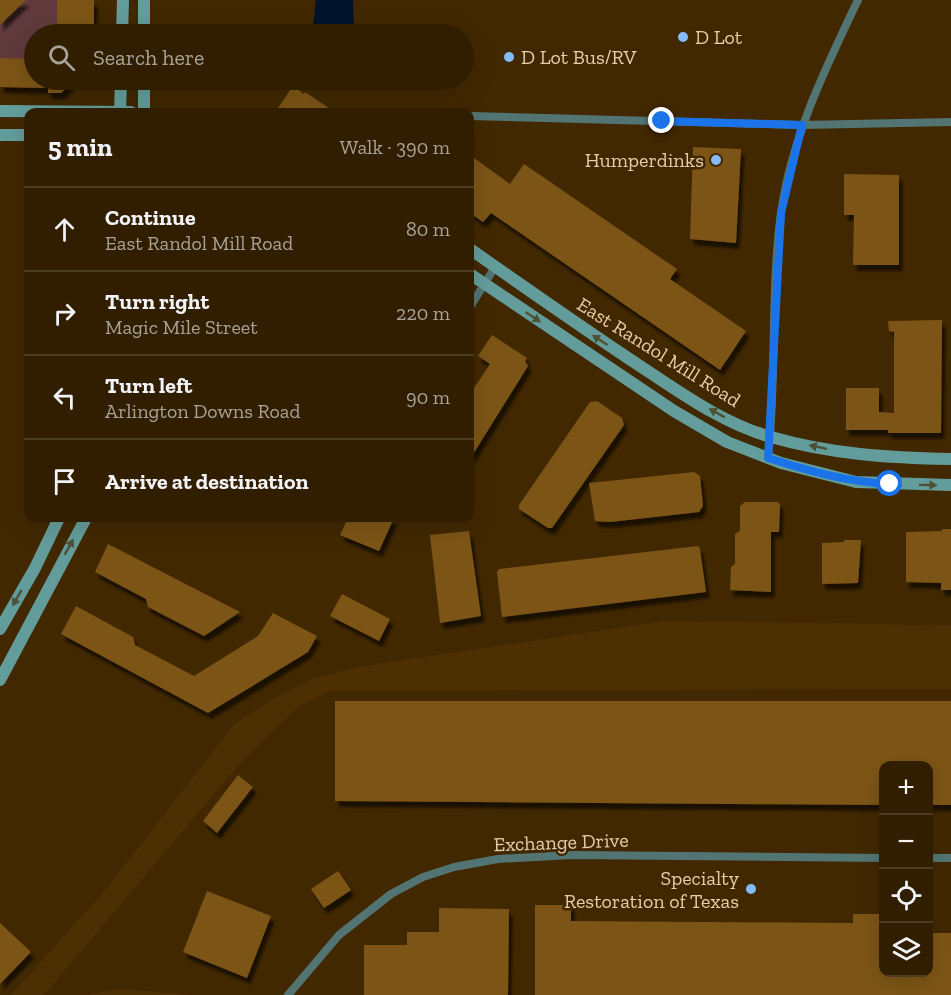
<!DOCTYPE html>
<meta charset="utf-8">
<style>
:root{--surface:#311e00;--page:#39270a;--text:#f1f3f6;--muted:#a8a299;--line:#4c3c22}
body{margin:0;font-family:"Zilla Slab",serif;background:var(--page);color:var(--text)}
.controls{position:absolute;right:18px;bottom:18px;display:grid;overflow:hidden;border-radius:12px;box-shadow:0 6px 24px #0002}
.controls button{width:54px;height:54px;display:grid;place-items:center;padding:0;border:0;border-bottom:2px solid var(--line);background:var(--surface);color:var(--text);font:30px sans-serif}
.stop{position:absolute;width:18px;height:18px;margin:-14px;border:4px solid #1a73e8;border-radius:50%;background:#fff}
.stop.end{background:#1a73e8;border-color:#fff;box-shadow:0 2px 6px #0008}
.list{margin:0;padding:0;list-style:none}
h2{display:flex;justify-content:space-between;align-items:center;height:78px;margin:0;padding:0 24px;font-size:26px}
h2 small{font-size:20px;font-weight:400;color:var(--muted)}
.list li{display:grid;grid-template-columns:39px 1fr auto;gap:18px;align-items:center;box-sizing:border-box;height:84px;padding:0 24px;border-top:2px solid var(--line)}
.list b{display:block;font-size:22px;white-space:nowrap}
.list p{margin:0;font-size:20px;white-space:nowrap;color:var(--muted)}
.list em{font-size:20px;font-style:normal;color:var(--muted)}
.icon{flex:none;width:33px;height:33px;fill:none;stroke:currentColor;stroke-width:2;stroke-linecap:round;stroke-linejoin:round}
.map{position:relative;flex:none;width:951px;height:995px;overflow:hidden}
.search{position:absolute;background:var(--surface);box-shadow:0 6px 24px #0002;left:24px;top:24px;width:450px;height:66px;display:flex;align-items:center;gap:15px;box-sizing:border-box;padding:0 21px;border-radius:33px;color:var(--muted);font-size:22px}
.panel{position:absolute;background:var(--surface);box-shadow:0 6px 24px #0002;left:24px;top:108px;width:450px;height:414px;border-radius:12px}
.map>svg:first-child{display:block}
.built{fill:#4c2f03}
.green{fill:#603a3d}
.water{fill:#01132a}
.building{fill:#7b5418;filter:url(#shadow)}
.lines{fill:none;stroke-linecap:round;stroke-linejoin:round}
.street{stroke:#527574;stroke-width:8}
.secondary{stroke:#639d9b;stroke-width:12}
.oneway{fill:#4d5136}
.route{stroke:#1a73e8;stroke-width:8}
.poi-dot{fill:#85bbfb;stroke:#412800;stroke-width:2}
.labels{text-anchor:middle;stroke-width:5;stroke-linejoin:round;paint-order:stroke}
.poi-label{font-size:20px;fill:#e7cdab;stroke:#412800;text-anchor:start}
.street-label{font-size:20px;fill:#e7cdab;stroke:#412800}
</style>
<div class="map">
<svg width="951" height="995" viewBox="0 0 951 995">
<defs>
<filter id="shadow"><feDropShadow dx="3.5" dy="6" stdDeviation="1.5" flood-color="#0009"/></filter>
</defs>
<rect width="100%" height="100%" fill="#412800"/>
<!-- built -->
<path class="built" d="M664 621 951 625V689L330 691 298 707 237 767 44 995H11L106 889 235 723 278 696 315 678 364 666Z
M115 989 172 993 188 995H88Z"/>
<!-- green -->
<path class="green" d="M0 0H94V34H34V80H75L63 88 62 93H48V88L0 87Z"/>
<!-- water -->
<path class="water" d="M316 0H353L354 34H312Z"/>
<!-- building -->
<path class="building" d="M0 0H26L0 25Z
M57 0H94V34H57Z
M0 58 34 59V80H75L61 93H48V88L0 87Z
M293 86 304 94 305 92 335 112H285L278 108Z
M693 147 741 149 736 243 690 239Z
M470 155 510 184 524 164 677 269 670 279 746 331 720 370 491 213 483 222 470 213Z
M844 174 899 175V265H853L854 215H844Z
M942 320 941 433H888V430H846V388H879V412L894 413V332L889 331 888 321Z
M492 335 527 358 525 361 528 366 470 459V394L490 364 478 356Z
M597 401 622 418 624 425 552 528H548L519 509V505L590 402Z
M694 472 700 476 703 506 699 512 610 522 595 521 589 483Z
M745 502H777L780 504 779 532H771V592L730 590 731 567 735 564V534L740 531V506Z
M348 518H394L379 551 340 535Z
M942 529H951V590H941V583L906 582V532L942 531Z
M469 531 481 616 440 623 430 535Z
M844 540H861L858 583 822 584V543L844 542Z
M108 544 240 612 204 636 148 607 146 599 95 572Z
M698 546 700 549 706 592 502 617 497 572 499 569Z
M342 594 390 619 379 641 330 616Z
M76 606 133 637 135 645 194 676 258 636 273 613 317 636 308 652 208 713 61 634Z
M335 701H951V805H928V765H884V805L335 801Z
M238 775 253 787 217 833 203 821Z
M338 871 351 890 324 908 311 889Z
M207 891 271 916 247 978 183 952Z
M535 905H571V921L853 923V914H884V972H928V933H951V995H535Z
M439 908 509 909 508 995H364V945H407V932H439Z
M0 923 31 952 0 984Z"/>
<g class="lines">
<!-- street -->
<path class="street" d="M470 116 802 125 951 122
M470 307 495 267
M768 458C777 377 770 294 781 213 792 136 825 69 858 0
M928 858H951
M288 995 339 935 391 894 423 877 454 867 498 859 572 855 884 858"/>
<!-- secondary -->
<path class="secondary" d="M122 34 123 0
M144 34V0
M0 111 131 112
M120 112 121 80
M144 112V80
M0 135H28
M470 249C527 289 584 329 643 368 683 394 724 424 771 437 830 454 889 458 951 459
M470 274 674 411 727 442 781 463 856 482 951 485
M0 629 35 568 59 518
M0 680 86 518"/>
</g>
<!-- one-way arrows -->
<defs><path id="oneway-solid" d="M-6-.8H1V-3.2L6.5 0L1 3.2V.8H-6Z" transform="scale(1.5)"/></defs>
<g class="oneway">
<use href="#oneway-solid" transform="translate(533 317) rotate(34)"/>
<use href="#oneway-solid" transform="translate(600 340) rotate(-147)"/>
<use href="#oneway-solid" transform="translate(717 413) rotate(-151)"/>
<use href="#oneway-solid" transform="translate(818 447) rotate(-168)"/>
<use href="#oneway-solid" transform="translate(928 485) rotate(1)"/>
<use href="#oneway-solid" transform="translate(69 547) rotate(-61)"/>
<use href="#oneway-solid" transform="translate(17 598) rotate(120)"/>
</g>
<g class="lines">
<!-- route -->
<path class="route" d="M662 121 802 125 781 213 768 458C809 471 847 482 890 484"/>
</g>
<!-- markers -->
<g class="poi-dot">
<circle cx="683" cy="37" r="6"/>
<circle cx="509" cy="57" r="6"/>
<circle cx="716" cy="160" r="6"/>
<circle cx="751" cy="889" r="6"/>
</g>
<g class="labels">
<!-- poi labels -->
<g class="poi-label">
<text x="695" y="44">D Lot</text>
<text x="521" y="64">D Lot Bus/RV</text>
<text x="704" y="167" text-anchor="end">Humperdinks</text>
<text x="739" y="885" text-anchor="end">Specialty<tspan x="739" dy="23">Restoration of Texas</tspan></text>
</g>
<!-- street labels -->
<g class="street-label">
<text transform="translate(659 352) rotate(32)" y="7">East Randol Mill Road</text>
<text transform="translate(561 842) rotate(-2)" y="7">Exchange Drive</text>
</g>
</g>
</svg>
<div class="controls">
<button>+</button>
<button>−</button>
<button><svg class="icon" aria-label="locate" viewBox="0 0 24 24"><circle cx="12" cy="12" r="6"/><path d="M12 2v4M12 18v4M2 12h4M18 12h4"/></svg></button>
<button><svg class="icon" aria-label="layers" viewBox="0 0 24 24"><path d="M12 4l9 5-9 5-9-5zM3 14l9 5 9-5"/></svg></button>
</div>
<div class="stop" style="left:890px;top:484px"></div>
<div class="stop end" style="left:662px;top:121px"></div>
<div class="search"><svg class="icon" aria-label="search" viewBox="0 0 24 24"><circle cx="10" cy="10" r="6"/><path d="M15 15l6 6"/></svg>Search here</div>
<section class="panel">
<h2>5 min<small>Walk · 390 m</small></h2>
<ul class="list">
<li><svg class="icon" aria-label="ahead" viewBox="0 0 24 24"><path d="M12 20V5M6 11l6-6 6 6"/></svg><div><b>Continue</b><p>East Randol Mill Road</p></div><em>80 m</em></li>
<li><svg class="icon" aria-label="right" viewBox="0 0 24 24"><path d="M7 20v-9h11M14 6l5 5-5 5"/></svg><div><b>Turn right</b><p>Magic Mile Street</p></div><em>220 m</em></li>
<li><svg class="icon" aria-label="left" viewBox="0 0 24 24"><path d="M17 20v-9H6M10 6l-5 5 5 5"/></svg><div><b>Turn left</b><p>Arlington Downs Road</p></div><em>90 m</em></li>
<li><svg class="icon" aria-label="arrive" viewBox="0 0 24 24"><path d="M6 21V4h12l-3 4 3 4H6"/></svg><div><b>Arrive at destination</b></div></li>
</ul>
</section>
</div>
